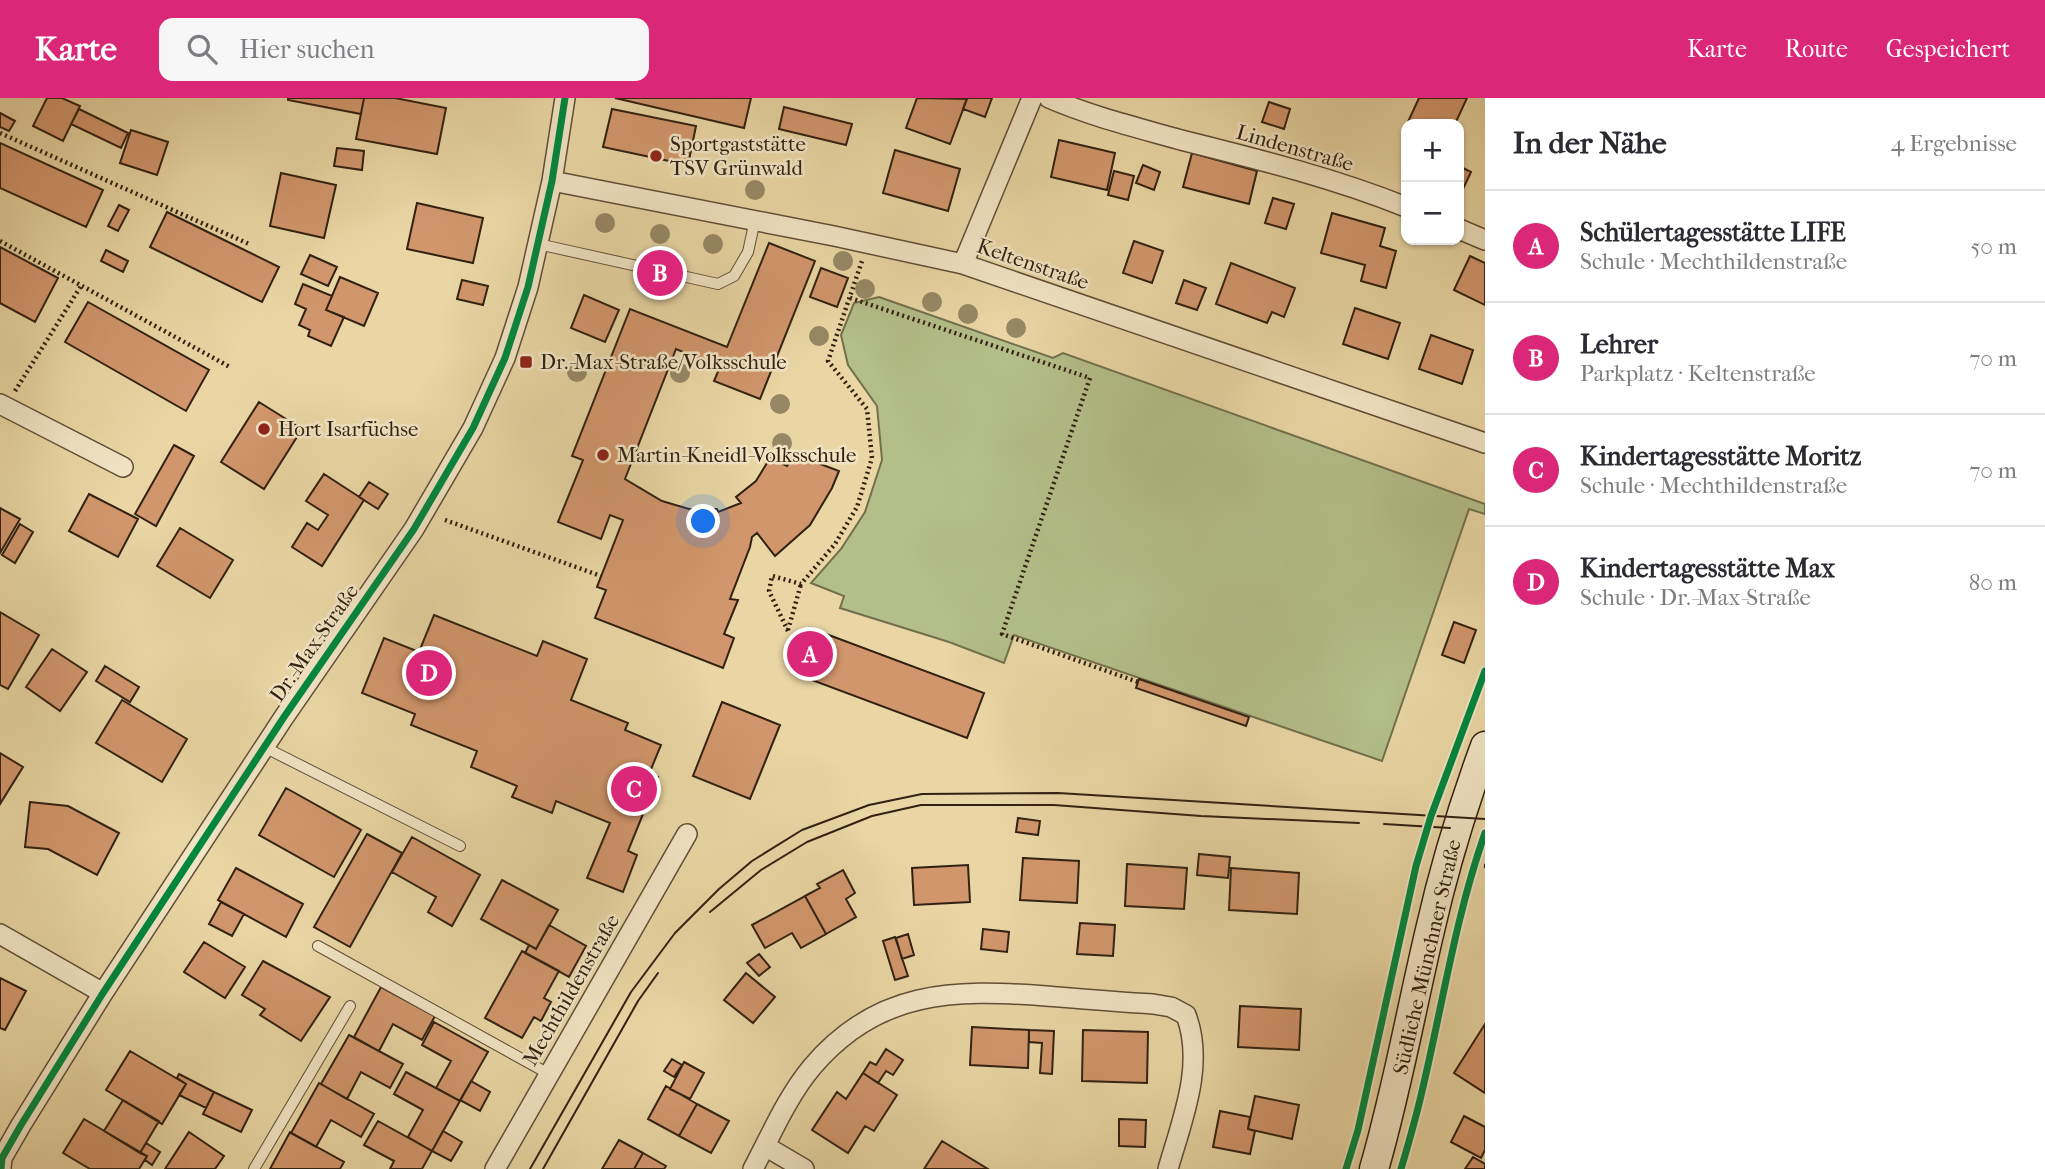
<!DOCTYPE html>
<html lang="de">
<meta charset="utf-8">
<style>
:root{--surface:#fff;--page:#f7f7f7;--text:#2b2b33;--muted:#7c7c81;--line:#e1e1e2;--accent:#db2777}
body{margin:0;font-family:"IM FELL French Canon",serif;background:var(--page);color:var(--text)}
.controls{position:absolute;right:21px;top:21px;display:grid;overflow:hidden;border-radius:14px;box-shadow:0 2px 5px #0004}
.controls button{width:63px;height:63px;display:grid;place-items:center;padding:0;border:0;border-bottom:2px solid var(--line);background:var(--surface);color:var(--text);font:35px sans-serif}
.you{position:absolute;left:704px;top:424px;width:24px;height:24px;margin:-18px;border:5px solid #fff;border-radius:50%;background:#1a73e8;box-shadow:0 0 0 10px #1a73e833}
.badge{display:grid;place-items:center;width:46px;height:46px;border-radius:50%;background:var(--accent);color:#fff;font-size:23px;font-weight:700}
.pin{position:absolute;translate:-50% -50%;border:4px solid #fff;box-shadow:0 2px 7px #0006}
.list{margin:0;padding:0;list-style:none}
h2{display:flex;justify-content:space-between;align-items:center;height:91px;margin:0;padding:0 28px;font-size:30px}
h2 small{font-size:23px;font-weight:400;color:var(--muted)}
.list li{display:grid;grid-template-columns:46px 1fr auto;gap:21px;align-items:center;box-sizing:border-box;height:112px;padding:0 28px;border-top:2px solid var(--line)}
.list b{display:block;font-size:26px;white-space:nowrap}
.list p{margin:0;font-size:23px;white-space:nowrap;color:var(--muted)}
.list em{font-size:23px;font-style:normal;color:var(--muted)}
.icon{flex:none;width:38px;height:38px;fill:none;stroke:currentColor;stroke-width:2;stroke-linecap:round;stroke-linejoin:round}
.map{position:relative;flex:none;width:1485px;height:1071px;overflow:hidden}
header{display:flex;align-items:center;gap:42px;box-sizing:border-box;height:98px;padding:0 35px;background:var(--accent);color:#fff}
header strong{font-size:33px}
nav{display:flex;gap:38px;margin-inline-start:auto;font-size:24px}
.search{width:490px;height:63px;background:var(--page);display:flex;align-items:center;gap:18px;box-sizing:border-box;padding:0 24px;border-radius:14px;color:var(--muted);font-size:26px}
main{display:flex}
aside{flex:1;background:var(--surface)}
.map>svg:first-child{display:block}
.green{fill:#b3be88;stroke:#72704c;stroke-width:2}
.building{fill:#d1966c;stroke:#322111;stroke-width:2}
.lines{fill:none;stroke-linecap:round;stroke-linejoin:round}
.service-casing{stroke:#604e36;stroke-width:12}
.minor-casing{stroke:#604e36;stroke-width:22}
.secondary-casing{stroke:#322111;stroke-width:31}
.path{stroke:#322111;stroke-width:4.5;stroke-dasharray:2 3.5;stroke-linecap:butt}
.service{stroke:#f1e4c4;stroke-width:10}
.minor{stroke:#f1e4c4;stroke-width:19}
.secondary{stroke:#f1e4c4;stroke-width:28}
.tram{stroke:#322111;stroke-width:2}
.cycleway-casing{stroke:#f1e4c4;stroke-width:11}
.cycleway{stroke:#00873e;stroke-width:7}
.tree{fill:#968864}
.poi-dot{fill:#8f2418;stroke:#f1e4c4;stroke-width:2.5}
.labels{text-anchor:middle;stroke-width:5;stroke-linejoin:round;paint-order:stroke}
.poi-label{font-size:21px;fill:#322111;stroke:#f1e4c4;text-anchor:start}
.street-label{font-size:21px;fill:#322111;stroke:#f1e4c4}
</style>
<header>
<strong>Karte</strong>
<div class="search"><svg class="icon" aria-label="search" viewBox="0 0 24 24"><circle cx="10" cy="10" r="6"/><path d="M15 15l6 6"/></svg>Hier suchen</div>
<nav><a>Karte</a><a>Route</a><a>Gespeichert</a></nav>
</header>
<main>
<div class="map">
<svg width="1485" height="1071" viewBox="0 0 1485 1071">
<rect width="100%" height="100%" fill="#e9d6a4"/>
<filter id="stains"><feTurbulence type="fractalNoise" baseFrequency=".00286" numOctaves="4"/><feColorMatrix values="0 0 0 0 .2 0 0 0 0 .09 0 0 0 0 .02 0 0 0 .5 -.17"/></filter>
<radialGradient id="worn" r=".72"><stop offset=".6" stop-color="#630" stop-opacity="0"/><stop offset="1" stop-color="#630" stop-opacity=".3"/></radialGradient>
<!-- green -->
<path class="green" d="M879 199 1053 260 1063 255 1485 406V416L1469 411 1382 663 1014 537 1004 565 949 544 840 510 844 498 811 485 841 451 865 414 882 362 877 308 848 267 841 237 854 205Z"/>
<!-- building -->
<path class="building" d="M47 0H62L80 8 63 43 33 28Z
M288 0H364L361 16 288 2Z
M364 0H395L446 10 437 56 356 41Z
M615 0H751L744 30Z
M917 0 967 1 950 46 906 30Z
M992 0 985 19 963 11 967 0Z
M1419 0H1467L1455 26H1407Z
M1269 4 1290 11 1284 31 1262 24Z
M784 9 852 26 846 47 779 31Z
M79 11 128 35 121 50 71 26Z
M612 11 696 28 688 67 603 49Z
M0 15 15 23 9 33 0 29Z
M131 32 168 44 157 77 120 65Z
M1059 42 1115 55 1107 92 1051 79Z
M0 45 103 92 86 129 0 90Z
M337 50 364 53 362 72 334 68Z
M895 52 960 71 948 113 883 95Z
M1192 55 1257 73 1249 106 1183 89Z
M1143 67 1160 74 1154 92 1136 85Z
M1459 68 1471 74 1462 93 1459 92Z
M1114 73 1134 78 1128 102 1108 97Z
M281 75 336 87 324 140 270 128Z
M1273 100 1294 106 1286 131 1265 125Z
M417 105 483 120 473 165 407 151Z
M119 107 129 112 118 133 108 128Z
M167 114 279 169 262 204 150 149Z
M1332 115 1385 130 1380 148 1396 153 1386 190 1361 183 1365 167 1321 155Z
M1134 143 1163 153 1152 185 1123 175Z
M769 145 815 163 760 301 714 283 720 269 676 251 625 381 662 403 689 411H717L718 414 741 405 736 399 756 383 770 360 787 368 794 356 839 373 832 390 810 427 775 458 757 435 752 439 750 449 730 501 738 502 724 536 734 540 723 570 595 520 606 492 597 489 623 422 610 417 601 441 558 424 583 362 572 358 630 211 727 249Z
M0 149 58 180 35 224 0 205Z
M106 152 128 163 123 174 101 163Z
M310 157 337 169 328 188 301 176Z
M1470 158 1485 165V207L1454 192Z
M1231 165 1295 190 1284 219 1272 214 1267 225 1216 206Z
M821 170 848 180 837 209 810 199Z
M340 179 378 195 364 228 326 212Z
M462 182 488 188 483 207 457 201Z
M1184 182 1206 190 1197 212 1176 205Z
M303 186 332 198 326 212 344 219 331 248 308 238 310 232 299 227 306 211 295 206Z
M584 197 619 212 605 244 571 230Z
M88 204 209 272 186 313 65 244Z
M1355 210 1400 225 1388 261 1343 246Z
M1431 237 1473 252 1462 286 1419 271Z
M259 304 302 331 264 391 221 364Z
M174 347 194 358 156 428 135 416Z
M324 376 364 402 322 468 292 449 307 425 318 432 328 417 306 403Z
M369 384 388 396 378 411 359 399Z
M89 396 138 421 118 459 69 433Z
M0 410 20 421 0 455Z
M20 426 33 434 15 465 2 457Z
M180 430 233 462 210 500 157 468Z
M0 514 39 537 8 591 0 587Z
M434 517 537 558 543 543 587 561 571 602 628 625 625 632 661 647 649 676 658 679 628 753 637 757 623 794 587 780 610 725 556 703 552 715 512 699 517 688 471 669 477 653 411 627 415 616 362 595 384 540 419 554Z
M1454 524 1476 532 1464 565 1442 557Z
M810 530 984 595 967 640 793 575Z
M52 551 87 574 60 613 26 589Z
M105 568 139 589 130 604 96 583Z
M1139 581 1249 619 1246 628 1136 590Z
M122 602 187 641 162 684 96 645Z
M722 604 780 627 750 701 693 678Z
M0 655 23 669 0 706Z
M286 690 361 732 334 779 259 737Z
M30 704 68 708 119 735 97 777 48 751 25 749Z
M1018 720 1040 723 1038 737 1016 734Z
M367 736 402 755 350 849 314 829Z
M412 739 480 777 452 828 428 814 436 799 392 774Z
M1199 756 1230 759 1228 780 1197 777Z
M1023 760 1079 763 1077 805 1020 802Z
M1127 766 1187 770 1184 811 1125 808Z
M968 767 970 804 914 807 912 770Z
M236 770 303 806 286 839 218 802Z
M1231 770 1299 775 1297 816 1229 812Z
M843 772 855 795 846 801 856 819 826 836 805 798 820 790 817 786Z
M502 782 558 812 536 851 481 821Z
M805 798 826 836 801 850 792 835 765 850 752 827Z
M221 804 244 816 232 838 209 826Z
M1080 825 1115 827 1113 858 1077 856Z
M549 827 586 848 569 879 525 855 529 847 536 851Z
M983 831 1009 834 1007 854 981 851Z
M908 836 914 857 902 861 896 840Z
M895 839 908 878 895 882 883 843Z
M204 844 245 869 225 900 184 874Z
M522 853 559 873 544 900 551 904 541 923 534 919 522 940 485 920Z
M759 856 770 869 759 878 747 865Z
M263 863 330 899 301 943 260 917 265 911 242 897Z
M746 875 775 899 753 925 724 902Z
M0 880 26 893 5 932 0 930Z
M381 889 435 918 422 942 393 926 379 953 354 939Z
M1240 908 1301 911 1299 952 1238 949Z
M434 924 488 954 460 1003 436 990 451 963 422 947Z
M1485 926V995L1454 975Z
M972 929 1029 932 1028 970 970 967Z
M1029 932 1054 933 1052 976 1040 975 1042 945 1029 944Z
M1083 932 1148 934 1147 985 1082 983Z
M349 937 403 966 390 990 361 974 347 1001 321 986Z
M886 951 903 962 893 977 886 973 878 985 863 975 870 964 876 967Z
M130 953 186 986 162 1026 106 992Z
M672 961 682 967 674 979 664 973Z
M684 964 704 975 690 1001 670 991Z
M406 974 460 1003 432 1053 408 1039 423 1012 394 996Z
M863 975 897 997 874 1033 865 1028 848 1055 812 1032 837 994 846 1001Z
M179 976 214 994 206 1010 179 997 186 986 177 980Z
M471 983 490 994 480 1013 460 1002Z
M319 985 374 1016 361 1039 331 1022 316 1049 291 1035Z
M666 988 697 1006 679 1038 648 1021Z
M214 994 252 1012 241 1034 203 1016Z
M1255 998 1299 1007 1292 1041 1248 1031Z
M123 1002 159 1023 140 1055 104 1033Z
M697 1006 729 1023 711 1055 679 1038Z
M1220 1013 1250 1019 1248 1031 1255 1033 1250 1056 1213 1049Z
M1464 1018 1485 1029V1052L1481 1060 1451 1044Z
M84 1021 147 1058 139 1071H90L63 1055Z
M1119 1021 1146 1022 1145 1049 1119 1048Z
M378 1023 432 1053 422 1071H390L394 1063 364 1047Z
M443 1033 462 1044 451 1063 432 1053Z
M189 1034 224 1058 215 1071H165Z
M290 1034 344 1064 340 1071H270Z
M619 1042 643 1055 634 1071H602Z
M942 1043 988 1071H924Z
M146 1045 160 1054 152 1067 145 1062 147 1058 140 1055Z
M643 1055 666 1068 664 1071H634Z
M1473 1059 1485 1066V1071H1465Z"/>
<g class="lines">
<!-- service casing -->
<g class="service-casing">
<path id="service" d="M538 146 718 186 734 178 748 154 755 122
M264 649 460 748
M318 848 549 976
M254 1071 350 908"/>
</g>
<!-- minor casing -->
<g class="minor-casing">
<path id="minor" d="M1049 0C1093 19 1135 29 1181 42 1257 61 1334 80 1406 109
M552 83 834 138 963 166 1485 345
M1459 131 1485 142
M963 166 1032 0
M0 306 123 369
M0 836 103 895
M765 1048 804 1071
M1 1071 2 1060 21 1027 103 895 284 619 414 431 473 330 505 260 528 189 552 83 565 0
M495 1071 687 736
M753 1071C771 1037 787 999 812 969 877 892 953 891 1046 898 1082 901 1117 904 1153 906L1171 909 1186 917C1205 967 1182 1022 1168 1071"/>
</g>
<!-- secondary casing -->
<g class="secondary-casing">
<path id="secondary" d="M1374 1071C1397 992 1411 912 1430 832 1444 770 1463 708 1485 648"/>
</g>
<!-- path -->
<path class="path" d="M0 35 249 146
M0 143 230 269
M850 200 1090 280 1002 536 1138 584
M15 293 81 188
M445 422 601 478
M788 532 801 486
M788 533 769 493 772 478 801 486 835 446 857 409 872 360 867 311 828 263 862 163
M1484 768H1485"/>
<!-- service -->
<use href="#service" class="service"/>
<!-- minor -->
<use href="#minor" class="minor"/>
<!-- secondary -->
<use href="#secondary" class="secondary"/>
<!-- tram -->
<path class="tram" d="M1384 726 1450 730
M710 814 761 772 807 744 872 718 921 707H1054L1201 718 1359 725
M530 1071 631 894 675 835 719 791 752 763 802 732 869 707 922 696 1058 695 1485 721
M543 1071 638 903 658 875"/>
<!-- cycleway casing -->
<g class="cycleway-casing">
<path id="cycleway" d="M1 1071 2 1060 21 1027 103 895 284 619 414 431 473 330 505 260 528 189 552 83 565 0
M1346 1071 1358 1032 1416 768 1431 718 1485 573
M1401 1071C1409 1044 1417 1016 1423 989 1443 904 1456 817 1485 735"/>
</g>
<!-- cycleway -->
<use href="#cycleway" class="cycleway"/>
</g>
<!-- trees -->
<g class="tree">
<circle cx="755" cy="92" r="10"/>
<circle cx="605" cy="125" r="10"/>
<circle cx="660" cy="136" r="10"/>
<circle cx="713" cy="146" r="10"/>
<circle cx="843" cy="163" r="10"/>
<circle cx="865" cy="191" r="10"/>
<circle cx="932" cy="204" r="10"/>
<circle cx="968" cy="216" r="10"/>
<circle cx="1016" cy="230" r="10"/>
<circle cx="819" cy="238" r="10"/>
<circle cx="577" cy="274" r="10"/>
<circle cx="680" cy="275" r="10"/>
<circle cx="780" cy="306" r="10"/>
<circle cx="782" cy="345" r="10"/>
</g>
<!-- markers -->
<g class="poi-dot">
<circle cx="656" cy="58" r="7"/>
<rect x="519" y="257" width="14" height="14" rx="3.5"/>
<circle cx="264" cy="331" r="7"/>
<circle cx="603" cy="357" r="7"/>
</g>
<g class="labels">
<!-- poi labels -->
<g class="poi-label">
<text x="670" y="53">Sportgaststätte<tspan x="670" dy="24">TSV Grünwald</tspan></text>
<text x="540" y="271">Dr.-Max-Straße/Volksschule</text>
<text x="278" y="338">Hort Isarfüchse</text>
<text x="617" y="364">Martin-Kneidl-Volksschule</text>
</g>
<!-- street labels -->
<g class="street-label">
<text transform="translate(1295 50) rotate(16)" y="7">Lindenstraße</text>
<text transform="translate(1033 166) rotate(19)" y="7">Keltenstraße</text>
<text transform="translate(314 545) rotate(-55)" y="7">Dr.-Max-Straße</text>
<text transform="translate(1427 859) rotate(-77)" y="7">Südliche Münchner Straße</text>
<text transform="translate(571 892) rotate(-60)" y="7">Mechthildenstraße</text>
</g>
</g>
<rect width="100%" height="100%" filter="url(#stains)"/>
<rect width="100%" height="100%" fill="url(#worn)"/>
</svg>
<div class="controls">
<button>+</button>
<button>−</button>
</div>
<div class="you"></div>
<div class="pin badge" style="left:810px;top:556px">A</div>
<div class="pin badge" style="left:660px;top:175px">B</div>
<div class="pin badge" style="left:634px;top:691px">C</div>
<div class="pin badge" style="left:429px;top:575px">D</div>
</div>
<aside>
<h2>In der Nähe<small>4 Ergebnisse</small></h2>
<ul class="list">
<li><span class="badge">A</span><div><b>Schülertagesstätte LIFE</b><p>Schule · Mechthildenstraße</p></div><em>50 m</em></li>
<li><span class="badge">B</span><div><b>Lehrer</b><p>Parkplatz · Keltenstraße</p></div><em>70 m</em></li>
<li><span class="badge">C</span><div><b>Kindertagesstätte Moritz</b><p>Schule · Mechthildenstraße</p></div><em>70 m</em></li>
<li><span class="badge">D</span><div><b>Kindertagesstätte Max</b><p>Schule · Dr.-Max-Straße</p></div><em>80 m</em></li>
</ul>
</aside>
</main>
